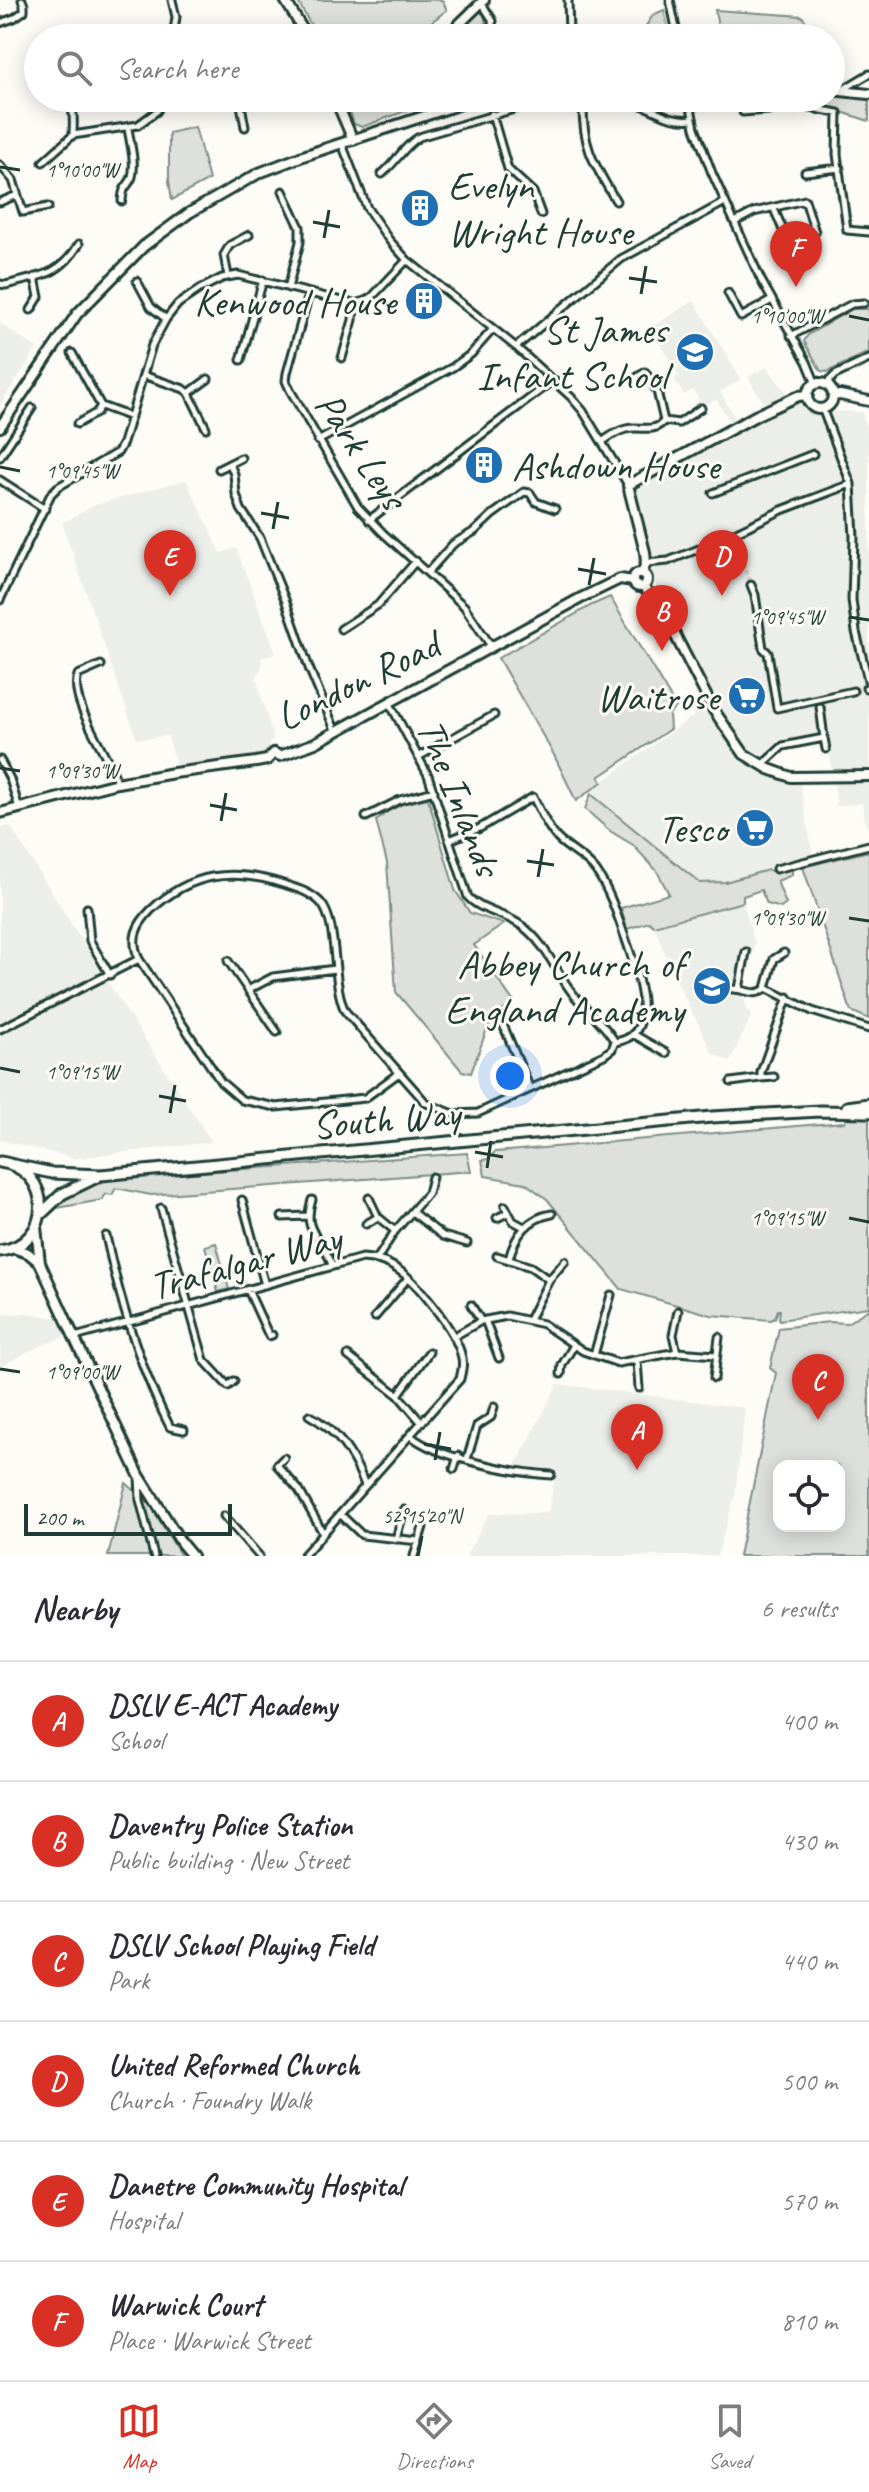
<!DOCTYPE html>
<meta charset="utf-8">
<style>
:root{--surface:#fff;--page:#f2f2f3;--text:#2b2b33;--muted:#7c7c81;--line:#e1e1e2;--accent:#d93025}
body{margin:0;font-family:Caveat,sans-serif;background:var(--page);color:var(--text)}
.controls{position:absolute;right:24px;bottom:24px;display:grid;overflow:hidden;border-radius:16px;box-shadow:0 4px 20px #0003}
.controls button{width:72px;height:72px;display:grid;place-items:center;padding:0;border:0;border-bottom:2px solid var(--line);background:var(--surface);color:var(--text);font:40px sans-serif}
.scale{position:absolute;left:24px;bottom:20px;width:208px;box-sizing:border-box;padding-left:8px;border:4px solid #1f3d34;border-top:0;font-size:22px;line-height:28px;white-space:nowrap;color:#1f3d34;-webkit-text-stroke:6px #fdfcf7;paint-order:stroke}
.you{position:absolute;left:510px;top:1076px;width:28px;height:28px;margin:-20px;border:6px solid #fff;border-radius:50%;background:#1a73e8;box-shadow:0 0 0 12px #1a73e833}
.badge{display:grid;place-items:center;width:52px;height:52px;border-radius:50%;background:var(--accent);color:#fff;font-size:26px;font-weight:700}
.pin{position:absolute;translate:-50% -66px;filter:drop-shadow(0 2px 4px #0008)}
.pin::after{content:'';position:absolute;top:42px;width:28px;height:24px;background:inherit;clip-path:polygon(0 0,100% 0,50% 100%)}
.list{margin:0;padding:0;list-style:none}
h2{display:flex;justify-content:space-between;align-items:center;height:104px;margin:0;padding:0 32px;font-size:34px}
h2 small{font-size:26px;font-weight:400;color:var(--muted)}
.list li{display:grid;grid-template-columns:52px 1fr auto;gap:24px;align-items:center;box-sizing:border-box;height:120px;padding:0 32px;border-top:2px solid var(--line)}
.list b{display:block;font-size:30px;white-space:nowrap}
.list p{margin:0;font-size:26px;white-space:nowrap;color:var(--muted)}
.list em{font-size:26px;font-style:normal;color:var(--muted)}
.icon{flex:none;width:44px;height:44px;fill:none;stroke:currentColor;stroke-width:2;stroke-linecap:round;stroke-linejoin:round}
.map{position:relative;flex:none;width:869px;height:1556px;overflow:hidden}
.search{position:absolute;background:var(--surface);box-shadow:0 4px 20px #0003;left:24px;right:24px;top:24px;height:88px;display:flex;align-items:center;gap:20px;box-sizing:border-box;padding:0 28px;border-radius:44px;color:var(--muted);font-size:30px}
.sheet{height:824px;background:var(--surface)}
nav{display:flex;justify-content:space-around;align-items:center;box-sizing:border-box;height:112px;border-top:2px solid var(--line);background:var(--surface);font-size:22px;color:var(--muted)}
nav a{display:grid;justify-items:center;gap:4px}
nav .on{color:var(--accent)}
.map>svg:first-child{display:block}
.built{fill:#eceee9}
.green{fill:#dde0db;stroke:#7e8e88;stroke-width:2;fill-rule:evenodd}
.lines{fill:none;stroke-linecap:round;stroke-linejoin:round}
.street-tunnel{stroke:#d1d6d0;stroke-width:5;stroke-dasharray:5 2.5;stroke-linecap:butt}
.street-casing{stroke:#1f3d34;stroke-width:11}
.secondary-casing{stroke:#1f3d34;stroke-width:14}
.primary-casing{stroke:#1f3d34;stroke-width:15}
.street{stroke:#fdfcf7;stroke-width:5}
.secondary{stroke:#fdfcf7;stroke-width:8}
.primary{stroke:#fdfcf7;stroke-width:9}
.ticks{fill:none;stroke:#1f3d34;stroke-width:3}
.labels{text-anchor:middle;stroke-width:6;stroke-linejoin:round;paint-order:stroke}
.poi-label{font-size:40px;fill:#1f3d34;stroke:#fdfcf7;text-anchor:end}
.street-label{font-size:40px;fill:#1f3d34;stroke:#fdfcf7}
.ticks-label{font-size:20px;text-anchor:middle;fill:#1f3d34;stroke:#fdfcf7;stroke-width:6;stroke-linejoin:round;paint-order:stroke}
</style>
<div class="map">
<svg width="869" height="1556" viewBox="0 0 869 1556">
<rect width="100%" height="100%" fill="#fdfcf7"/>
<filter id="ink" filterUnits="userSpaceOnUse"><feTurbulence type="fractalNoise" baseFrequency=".0125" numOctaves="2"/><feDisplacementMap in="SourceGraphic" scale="16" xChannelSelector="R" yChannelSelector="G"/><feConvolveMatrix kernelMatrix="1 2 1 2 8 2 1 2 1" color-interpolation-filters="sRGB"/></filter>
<g filter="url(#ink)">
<!-- built -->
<path class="built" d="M694 301 741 379 720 392 735 418 730 421 716 399 703 406 693 390 684 395 674 379 679 376 650 328Z
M0 324 37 348 0 405Z
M767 367 786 392 790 404H805L821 411 862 412 869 440V828L867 829 862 803 837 806 827 734 777 743 760 758 746 747 732 729 716 705 677 630 667 616 652 574 646 540 633 496 636 481 771 416 748 377Z
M186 480 221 553 236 548 276 653 261 658 262 666 256 678 274 740 269 743 268 750 263 757 176 765 168 736 137 739 62 523 95 505Z
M706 707 734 749 748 763 775 776 800 782 813 856 727 882 700 883 588 792Z
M10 826 114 992 212 1142 75 1158 0 1140V828Z
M743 902 755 944 743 997 751 1017 730 1062 713 1053 673 974 654 926Z
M28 1313 59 1319 71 1334 33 1349 0 1367V1315Z
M558 1384 745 1408 735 1495 717 1556H466L489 1514 548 1513 556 1473 515 1467Z"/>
<!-- green -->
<path class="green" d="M297 0H442L447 10 410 38H318Z
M664 10 670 38H650L646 26 653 15Z
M715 10 802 16 807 23 810 38H720Z
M477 11 484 14 486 24C475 38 466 38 450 38Z
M831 95 869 99V121L811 102V98H831Z
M367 98H410L411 109 362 127 354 124 349 109 356 102Z
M195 127 209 180 172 200 169 181V133Z
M852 309H869V352L827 372 821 371 804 341 808 335Z
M610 597 676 707 669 714 670 729 599 777 602 782 576 801 554 755 498 658 592 605Z
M591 794 700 883 725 882 768 870 775 872 792 868V875L777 881 786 904 781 908 767 904 761 890 743 896V902L654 926 649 922 627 929 621 908 669 894 657 871 633 845 610 831 585 809Z
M428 798 455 890 470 913 504 924 474 945 513 1001 488 1026 471 1073 462 1071 396 992 387 863 376 821 396 805Z
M869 851V1019L851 1011 803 867Z
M848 1116 869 1117V1307L780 1320 779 1318 780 1310H778L775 1318 771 1320 711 1315 621 1289 547 1199 525 1183 485 1176 482 1160 488 1159 495 1152 844 1122Z
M467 1153 471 1171 151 1195 116 1188 112 1195 106 1194 102 1200 57 1208 44 1219C50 1192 96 1183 119 1178Z
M216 1243 229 1289 218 1292 205 1246Z
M869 1309V1556H739L776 1373 770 1368 779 1328 829 1322 847 1323ZM839 1466V1526H779V1466Z
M126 1483 149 1503 181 1556H108Z"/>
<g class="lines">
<!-- street-tunnel -->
<path class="street-tunnel" d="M737 549 751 585"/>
<!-- street casing -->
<g class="street-casing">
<path id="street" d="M172 0 176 17 173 38
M568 0 569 33
M670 0 678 38
M0 23 14 18 24 11V5L22 0
M478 38 490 29 493 21 481 2
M35 68 38 71
M842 90 869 74
M65 98C76 109 73 121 73 135
M236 98 241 105 245 127
M689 98 695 128 712 173 761 280 807 362 816 384
M742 98 743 112 805 107
M805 98V107L838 113 837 154 847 230 869 232
M583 102C582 147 594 164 616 201
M492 114 508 169 533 192 541 214
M342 144 367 208 389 240 407 260 516 347 571 397 583 411 628 485
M43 162 73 135 138 125 157 111 164 98
M0 165 13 180 23 212 48 207
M805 172 840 168
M382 174C396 162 404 146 419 137L528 105 631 101C654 108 668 122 693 119
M283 191 300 227V242L288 288
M122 201C123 184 128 188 132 177 136 162 130 143 128 128
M0 202 17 195
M774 209 783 230
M735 222 754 212 805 200 815 232
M228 276 224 255 230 245 249 235
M137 281 151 307 166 319
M0 284 6 285C40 276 60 276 79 244
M728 293 741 317 772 300
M309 294 287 373 286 381 290 390 358 507 383 533 464 606 491 646
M31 310 39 297 35 277
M791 336 852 304 864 303
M516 347 621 259 725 202
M72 353 101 406 131 417
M342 358 353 320 354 304
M241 360 263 280
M143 375 184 389 189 393 206 428
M826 384 835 375 869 359
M189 393 208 379
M822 408 851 484 854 537 852 600 856 632 869 684
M664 421 679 423 701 408
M77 424 96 413 101 406
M318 441 453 367 471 354 493 329
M602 442C609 437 617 431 626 429 641 425 653 434 664 421L657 391 645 372 636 378
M0 457 32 408
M230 464 234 474 236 494 241 509 260 538 286 602 309 668 336 732
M219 469 241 458
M0 480 45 509
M713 493 813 454
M369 520 554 380
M713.5 540a5.5 5.5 0 1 1 11 0a5.5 5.5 0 1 1-11 0Z
M731 535 737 549
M724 538 782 510 851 484
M646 563 668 561 714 543
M428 572 453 544 475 531 492 515 524 492 530 493 536 502 555 509
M751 585 755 595 763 648 768 653 777 708 853 691
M0 600 51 494 58 487 118 452 123 443 152 345 166 319 178 304 200 289 222 278 238 275 354 304 365 301 372 297 407 260
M341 629 378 605 416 561
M101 665 78 675C68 703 110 755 117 783
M866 688H869
M389 702 428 775 468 897C482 912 505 913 522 926 546 943 556 973 574 995 587 1011 605 1024 615 1042
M824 738 826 749
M418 757 494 715
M0 760 10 779 19 808
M762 765 783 746 824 738 820 707
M366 817 400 800 434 791
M449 840 480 828 533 797C540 810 547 828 558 839 570 851 586 857 596 871 610 891 618 917 626 940 635 967 663 1036 615 1042
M776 869 869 845
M87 908 90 941 110 975
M228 961 248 990
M766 988 812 1011 869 1029
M766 988 774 959 784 953
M733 989C746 989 755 998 766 988
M739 989 746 952
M501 1020 530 1089
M0 1029 139 959
M277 1032 248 990 273 977 335 969
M633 1034 666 1053
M399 1073 365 1098 276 1107 242 1100 221 1082 139 959C130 939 136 925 151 910 191 872 233 868 283 884 296 888 311 892 321 903 339 924 331 982 345 1011L426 1103 454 1114 478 1113 604 1055 612 1049 615 1042
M761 1078 774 1077
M731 1082 761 1078V1072L788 997
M369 1198 378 1217 395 1231
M242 1200 265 1285
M312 1200C301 1233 323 1237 332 1265
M505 1206 513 1221 524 1227
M161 1208 204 1360 228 1386 234 1381
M412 1212 443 1236 467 1243
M282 1217 307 1216
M497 1218 507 1213
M366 1224 378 1217
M106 1236C120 1301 139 1367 170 1427L184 1430
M497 1256 531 1267 549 1280 529 1320
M377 1259 395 1231 428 1193 432 1177
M509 1259C515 1235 528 1218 552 1214
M549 1280 565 1261
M248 1290 269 1336 272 1335
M471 1305 481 1321
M375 1317 408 1278
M485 1320 499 1358
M75 1337 362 1258C375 1259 386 1261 397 1269 417 1281 455 1331 461 1354 464 1363 462 1370 460 1379L303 1556
M453 1337 481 1321 507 1316 543 1324 583 1351 618 1363 677 1352 716 1355
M677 1352 673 1335 678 1311
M594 1355 611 1295
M348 1356 398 1395 421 1422
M637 1361 639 1388
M561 1374 562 1365 574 1345
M714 1378 719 1337
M398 1395 429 1352
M309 1415C338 1431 353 1454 365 1485
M410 1435C435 1458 517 1473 551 1475
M284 1458 277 1465 299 1490 323 1533
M467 1459 477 1426 491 1417 494 1407
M454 1469 458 1456
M139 1476 140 1500 154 1556
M340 1514 362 1535 419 1541
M224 1516 259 1556
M396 1539 404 1510
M414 1556 423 1527"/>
</g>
<!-- secondary casing -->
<g class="secondary-casing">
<path id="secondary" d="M285 0 308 38
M445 38 484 0
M831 90 869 94
M335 98 353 140
M338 103 352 98
M807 396a13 13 0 1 1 26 0a13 13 0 1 1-26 0Z
M833 396 840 395 869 401
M0 427 77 314 144 246 189 213 259 173 303 156 479 98
M633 580a7 7 0 1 1 14 0a7 7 0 1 1-14 0Z
M642 573 646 563 645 552 628 485 759 414 798 396 808 395
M643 586 669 623 713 709 744 754 769 769 791 777 869 776
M0 813 117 783 174 773 256 762 267 760 274 753 280 756 315 743 581 598 620 579 633 581
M36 1227 40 1263 74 1337 139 1475 182 1544 192 1556
M13 1248 28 1253 39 1262"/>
</g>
<!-- primary casing -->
<g class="primary-casing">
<path id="primary" d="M847 1107 869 1104
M0 1162C54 1169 54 1244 0 1251
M14 1165 52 1173 101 1175 712 1117 820 1111 869 1112
M41 1214 62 1194 97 1177"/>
</g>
<!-- street -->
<use href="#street" class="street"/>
<!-- secondary -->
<use href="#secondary" class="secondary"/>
<!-- primary -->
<use href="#primary" class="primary"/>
</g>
</g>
<!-- ticks -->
<path class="ticks" d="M0 167 20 170M313 222 340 227M324 238 329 210M629 278 657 282M641 294 646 266M849 316 869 320M0 467 20 471M261 513 289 518M273 529 278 502M578 569 606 574M589 585 594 558M849 617 869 620M0 768 20 771M210 805 237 810M221 821 226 793M527 861 554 865M538 877 543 849M849 918 869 921M0 1068 20 1072M159 1096 186 1101M170 1113 175 1085M475 1152 503 1157M487 1168 491 1141M849 1218 869 1222M0 1369 20 1372M424 1444 451 1449M435 1460 440 1432M418 1556 422 1536"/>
<!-- icons -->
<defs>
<g id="building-disc" transform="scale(2)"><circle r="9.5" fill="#1f6fb2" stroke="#fdfcf7"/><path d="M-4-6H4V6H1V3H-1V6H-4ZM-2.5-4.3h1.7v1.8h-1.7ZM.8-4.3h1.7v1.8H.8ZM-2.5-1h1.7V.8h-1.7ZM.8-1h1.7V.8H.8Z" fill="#fff"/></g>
<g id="school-disc" transform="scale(2)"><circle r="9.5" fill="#1f6fb2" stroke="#fdfcf7"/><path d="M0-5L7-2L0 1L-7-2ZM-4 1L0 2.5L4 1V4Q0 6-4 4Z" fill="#fff"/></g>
<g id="supermarket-disc" transform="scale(2)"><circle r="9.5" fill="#1f6fb2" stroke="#fdfcf7"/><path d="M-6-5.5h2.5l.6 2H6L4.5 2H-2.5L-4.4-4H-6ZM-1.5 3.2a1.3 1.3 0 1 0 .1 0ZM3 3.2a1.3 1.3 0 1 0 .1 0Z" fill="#fff"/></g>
</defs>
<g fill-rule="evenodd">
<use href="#building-disc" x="420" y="208"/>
<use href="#building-disc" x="424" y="301"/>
<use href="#school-disc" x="695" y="352"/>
<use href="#building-disc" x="484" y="465"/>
<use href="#supermarket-disc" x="747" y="696"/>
<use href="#supermarket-disc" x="755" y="828"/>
<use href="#school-disc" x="712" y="986"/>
</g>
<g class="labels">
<!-- poi labels -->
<g class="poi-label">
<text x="448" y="199" text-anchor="start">Evelyn<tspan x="448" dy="46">Wright House</tspan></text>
<text x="396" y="315">Kenwood House</text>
<text x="667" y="343">St James<tspan x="667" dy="46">Infant School</tspan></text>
<text x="512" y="479" text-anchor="start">Ashdown House</text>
<text x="719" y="710">Waitrose</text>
<text x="727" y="842">Tesco</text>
<text x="684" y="977">Abbey Church of<tspan x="684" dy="46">England Academy</tspan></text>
</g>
<!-- street labels -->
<g class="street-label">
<text transform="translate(362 450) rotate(56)" y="14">Park Leys</text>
<text transform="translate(357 680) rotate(-26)" y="14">London Road</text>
<text transform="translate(460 797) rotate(68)" y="14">The Inlands</text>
<text transform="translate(386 1118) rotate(-5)" y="14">South Way</text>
<text transform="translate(245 1261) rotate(-15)" y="14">Trafalgar Way</text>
</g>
</g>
<g class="ticks-label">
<text x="82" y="177">1°10'00"W</text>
<text x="787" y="323">1°10'00"W</text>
<text x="82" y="478">1°09'45"W</text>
<text x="787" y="624">1°09'45"W</text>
<text x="82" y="778">1°09'30"W</text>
<text x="787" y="925">1°09'30"W</text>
<text x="82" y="1079">1°09'15"W</text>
<text x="787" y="1225">1°09'15"W</text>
<text x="82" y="1379">1°09'00"W</text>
<text x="422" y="1523">52°15'20"N</text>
</g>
</svg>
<div class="controls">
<button><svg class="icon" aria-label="locate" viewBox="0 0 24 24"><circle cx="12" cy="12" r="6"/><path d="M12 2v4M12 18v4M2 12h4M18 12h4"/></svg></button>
</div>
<div class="scale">200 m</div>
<div class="you"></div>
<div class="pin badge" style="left:637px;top:1470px">A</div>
<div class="pin badge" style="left:662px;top:651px">B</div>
<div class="pin badge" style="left:818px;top:1420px">C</div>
<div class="pin badge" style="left:722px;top:596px">D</div>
<div class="pin badge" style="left:170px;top:596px">E</div>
<div class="pin badge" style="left:796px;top:287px">F</div>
<div class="search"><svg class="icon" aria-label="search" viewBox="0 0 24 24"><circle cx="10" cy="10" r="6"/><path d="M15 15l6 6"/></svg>Search here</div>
</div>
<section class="sheet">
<h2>Nearby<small>6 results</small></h2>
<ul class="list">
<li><span class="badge">A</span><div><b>DSLV E-ACT Academy</b><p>School</p></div><em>400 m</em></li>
<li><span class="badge">B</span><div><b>Daventry Police Station</b><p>Public building · New Street</p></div><em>430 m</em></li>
<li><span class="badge">C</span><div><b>DSLV School Playing Field</b><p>Park</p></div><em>440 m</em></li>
<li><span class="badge">D</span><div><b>United Reformed Church</b><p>Church · Foundry Walk</p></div><em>500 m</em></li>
<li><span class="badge">E</span><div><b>Danetre Community Hospital</b><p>Hospital</p></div><em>570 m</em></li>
<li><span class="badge">F</span><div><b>Warwick Court</b><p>Place · Warwick Street</p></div><em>810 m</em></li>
</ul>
</section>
<nav>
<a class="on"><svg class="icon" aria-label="map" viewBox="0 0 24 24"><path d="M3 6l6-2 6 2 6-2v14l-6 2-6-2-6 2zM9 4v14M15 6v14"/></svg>Map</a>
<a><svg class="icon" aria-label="directions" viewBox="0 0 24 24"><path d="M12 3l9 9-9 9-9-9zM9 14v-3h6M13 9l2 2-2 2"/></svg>Directions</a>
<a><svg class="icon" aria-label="saved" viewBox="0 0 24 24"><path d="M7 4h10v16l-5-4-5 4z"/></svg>Saved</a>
</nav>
